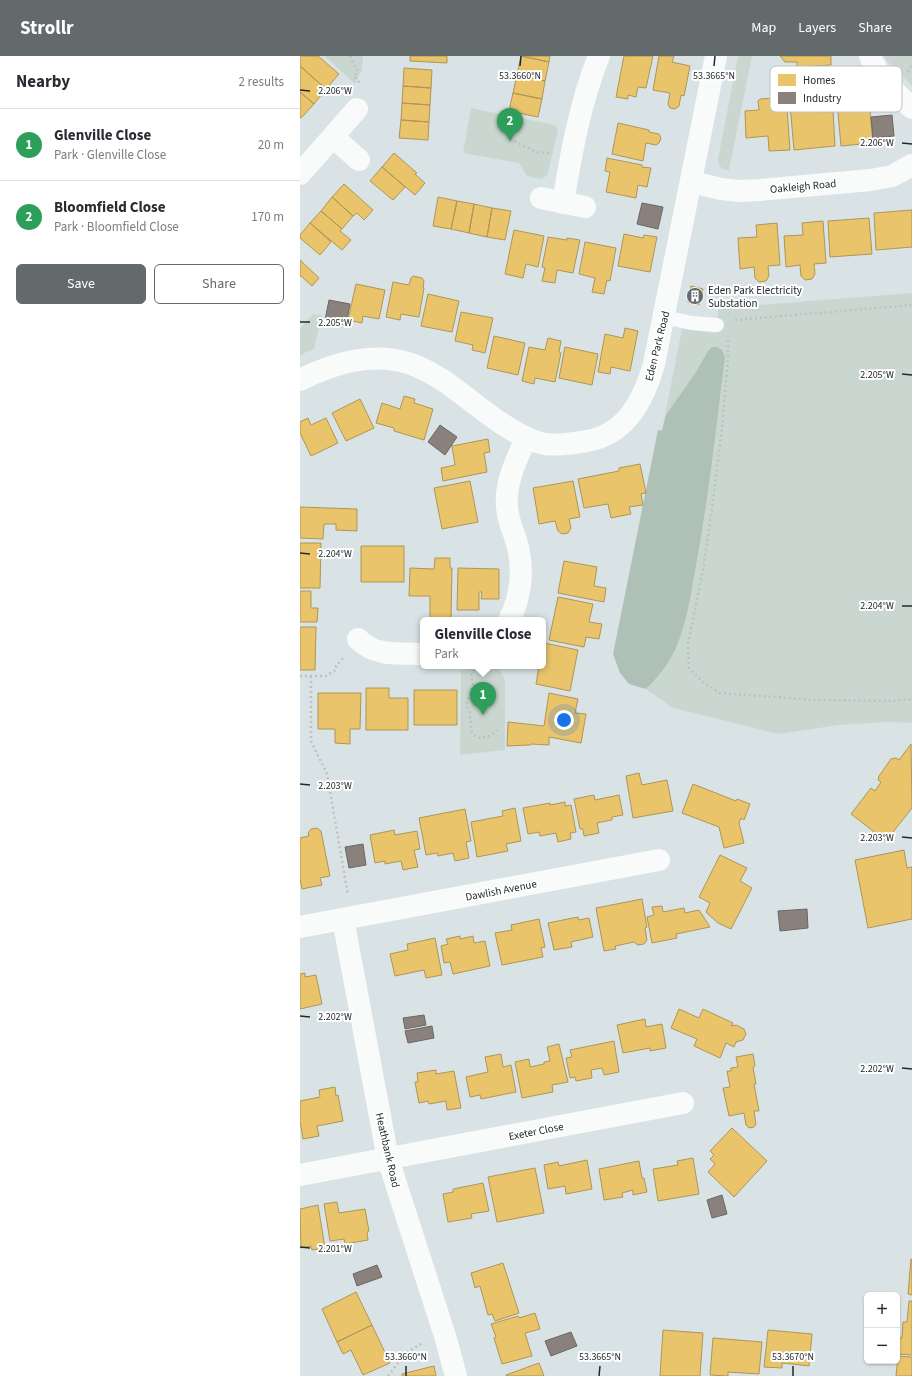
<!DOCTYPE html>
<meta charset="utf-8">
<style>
:root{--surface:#fff;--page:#f2f2f3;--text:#2b2b33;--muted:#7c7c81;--line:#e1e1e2;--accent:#626a6c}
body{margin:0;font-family:"Source Sans 3",sans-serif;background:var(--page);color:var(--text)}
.controls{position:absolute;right:12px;bottom:12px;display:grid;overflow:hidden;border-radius:6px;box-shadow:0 1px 3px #0004}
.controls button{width:36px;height:36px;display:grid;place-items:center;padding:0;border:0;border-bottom:1px solid var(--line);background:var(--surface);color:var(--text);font:20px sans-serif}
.you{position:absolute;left:264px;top:664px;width:14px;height:14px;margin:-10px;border:3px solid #fff;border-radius:50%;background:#1a73e8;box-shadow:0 0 0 6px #1a73e833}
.badge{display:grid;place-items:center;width:26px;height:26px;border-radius:50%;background:var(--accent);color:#fff;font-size:13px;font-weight:700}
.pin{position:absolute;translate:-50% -33px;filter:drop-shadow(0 1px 2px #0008)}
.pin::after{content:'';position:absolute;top:21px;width:14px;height:12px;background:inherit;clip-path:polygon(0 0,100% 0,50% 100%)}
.popup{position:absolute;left:120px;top:561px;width:126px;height:52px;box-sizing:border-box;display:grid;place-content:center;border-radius:6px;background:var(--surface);filter:drop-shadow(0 1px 3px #0005);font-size:13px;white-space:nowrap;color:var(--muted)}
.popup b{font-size:15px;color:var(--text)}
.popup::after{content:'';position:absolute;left:50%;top:100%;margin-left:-8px;border:8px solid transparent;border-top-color:var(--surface)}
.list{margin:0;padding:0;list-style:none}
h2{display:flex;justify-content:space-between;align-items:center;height:52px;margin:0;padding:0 16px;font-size:17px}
h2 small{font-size:13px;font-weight:400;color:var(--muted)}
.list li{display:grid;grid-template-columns:26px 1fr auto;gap:12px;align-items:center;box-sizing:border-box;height:72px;padding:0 16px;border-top:1px solid var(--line)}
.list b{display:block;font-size:15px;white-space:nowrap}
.list p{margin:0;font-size:13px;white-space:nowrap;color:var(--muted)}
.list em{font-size:13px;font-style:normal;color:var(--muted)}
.actions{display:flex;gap:8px;padding:12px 16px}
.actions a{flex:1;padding:9px 0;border:1px solid var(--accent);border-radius:6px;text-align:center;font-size:14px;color:var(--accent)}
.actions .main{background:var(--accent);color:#fff}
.map{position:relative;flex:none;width:612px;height:1320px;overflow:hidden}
header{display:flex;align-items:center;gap:24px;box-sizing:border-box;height:56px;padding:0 20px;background:var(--accent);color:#fff}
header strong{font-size:19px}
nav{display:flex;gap:22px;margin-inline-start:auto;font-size:14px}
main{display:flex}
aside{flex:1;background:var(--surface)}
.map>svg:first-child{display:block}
.green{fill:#c9d7d0}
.forest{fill:#afc1b7}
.homes{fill:#e9c46a;stroke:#ad9657}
.industry{fill:#8a817c;stroke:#6b6764}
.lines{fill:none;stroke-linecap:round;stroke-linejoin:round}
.path{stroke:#bdc1c2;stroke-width:2.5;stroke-dasharray:2 3;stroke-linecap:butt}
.service{stroke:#f9fbfb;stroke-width:14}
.minor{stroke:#f9fbfb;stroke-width:22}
.ticks{fill:none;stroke:#22292b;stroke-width:1.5}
.labels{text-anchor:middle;stroke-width:4;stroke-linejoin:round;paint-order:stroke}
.street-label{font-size:11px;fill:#22292b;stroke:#fff}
.poi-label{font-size:11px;fill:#22292b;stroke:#fff;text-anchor:start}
.key{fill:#fff;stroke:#bdbfbf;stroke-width:1}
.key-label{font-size:11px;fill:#22292b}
.ticks-label{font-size:10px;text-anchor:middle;fill:#22292b;stroke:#fff;stroke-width:4;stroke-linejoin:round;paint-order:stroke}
</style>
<header>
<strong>Strollr</strong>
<nav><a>Map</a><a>Layers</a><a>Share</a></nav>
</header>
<main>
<aside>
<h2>Nearby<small>2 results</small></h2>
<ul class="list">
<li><span class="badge" style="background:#2e9e5b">1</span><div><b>Glenville Close</b><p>Park · Glenville Close</p></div><em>20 m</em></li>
<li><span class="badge" style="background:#2e9e5b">2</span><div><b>Bloomfield Close</b><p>Park · Bloomfield Close</p></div><em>170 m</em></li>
</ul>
<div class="actions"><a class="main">Save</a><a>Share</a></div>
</aside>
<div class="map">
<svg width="612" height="1320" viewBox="0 0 612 1320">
<rect width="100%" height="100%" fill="#d9e3e6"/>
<!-- green -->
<path class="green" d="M25 0H63L62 14 55 28Z
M438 0H452L429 114 422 113 419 108 418 103Z
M584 0H612V30L588 6Z
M171 52 255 69 258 74 247 120 240 123 227 120 219 107 163 97Z
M612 237V667L590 666 539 669 478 678 373 652 346 633 349 630 345 441 358 374H362L382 273 415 277 419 252Z
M13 258 22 259 14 293 0 299V272Z
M183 610H198L205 624V694L160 699 161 615Z"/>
<!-- forest -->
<path class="forest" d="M412 291H417L422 294 425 301C416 371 409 440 396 509 391 537 387 567 375 594 368 609 358 621 346 633L329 628 320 617 313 598 358 374 362 375 366 359 396 316 408 295Z"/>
<!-- homes -->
<path class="homes" d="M0 0H18L39 18 26 33 0 10Z
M110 0H147V7L110 5Z
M221 0H250L249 6Z
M221 0 249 6 245 25 217 19Z
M324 0H353L346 32 338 31 336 41 328 39V43L316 41Z
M359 0H374L372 6 390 10 384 40 381 39 379 50 375 53 370 52 368 48 370 37 353 34Z
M480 0H531V9L497 11V6H485Z
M0 10 26 33 14 48 0 36Z
M104 12 132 14 131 32 103 30Z
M217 19 245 25 242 43 213 37Z
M103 30 131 32 130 49 102 47Z
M0 36 14 48 1 62 0 61Z
M213 37 242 43 238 61 209 55Z
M474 42 476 44 477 53 487 52 490 94 469 95 468 80 446 82 445 55 459 54 458 45 460 43Z
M569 43 573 87 541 90 537 46Z
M102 47 130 49 129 66 101 64Z
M522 47 523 56 533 55 535 90 494 94 490 49Z
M101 64 129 66 128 84 99 82Z
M318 67 349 74V76L359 78 361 82 359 87 356 89 346 87 343 105 312 98Z
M94 97 117 117 115 118 125 127 115 139 82 111Z
M307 102 342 109V111L351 112 347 131 338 129 336 142 306 136 310 116 305 115Z
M82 111 105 131 93 144 70 125Z
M44 128 73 154 64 164 57 157 53 160 32 141Z
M32 141 53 160 42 173 21 155Z
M138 141 157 145 151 173 133 170Z
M157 145 174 148 169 177 151 173Z
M174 148 192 152 187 181 169 177Z
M192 152 211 155 205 184 187 181Z
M612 154V191L576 194 574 157Z
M21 155 42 173 40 175 51 184 42 194 10 167Z
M569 162 572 198 530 201 528 165Z
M523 165 526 207 514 208 515 218 512 223 505 224 501 220 500 209 486 211 484 180 503 179 502 167Z
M10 167 31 186 20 199 0 182V179Z
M477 167 480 209 468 210 469 220 466 225 459 226 455 222 454 211 440 213 438 182 457 181 456 169Z
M214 174 244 180 238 211 226 208 223 222 205 218Z
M324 178 343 182 344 179 357 181 350 216 318 210Z
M248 181 267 184V182L280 184 273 217 257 214 255 227 242 225 245 212 242 211Z
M285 186 316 192 310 225 307 224 304 238 292 236 295 222 279 218Z
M0 204 19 222 12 230 1 220H0Z
M113 220 122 222 124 225 123 232H124L119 261 101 258 100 264 86 261 93 226 109 229 111 222Z
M56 228 85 234 79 263 63 260 62 267 48 264Z
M391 230 403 233 399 249 388 246Z
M128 238 159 245 152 276 121 270Z
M161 256 193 262 185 297 172 294 173 289 155 285Z
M325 272 338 275 330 315 311 311 310 318 298 316 305 278 323 282Z
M194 280 225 287 218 319 187 312Z
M248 282 261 285 259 296 261 297 255 326 235 322 234 328 222 325 229 291 245 294Z
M265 291 298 298 292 329 259 322Z
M104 340 115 343 114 347 133 353 124 384 94 375V372L76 367 82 347 100 353Z
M60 343 74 372 46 385 32 357Z
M8 362 11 369 26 362 38 387 11 400 0 377V366Z
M188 383 190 396 184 397 187 416 143 425 141 412 155 409 152 390Z
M340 408 346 437 341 438 343 449 329 451 331 458 311 462 308 448 284 452 278 423 319 415V412Z
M170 425 178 466 142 473 134 432Z
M273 425 280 461 269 463 271 472 268 477 262 478 258 475 255 465 239 468 233 432Z
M0 451 57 453V475L36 474V468H24L23 483 0 482Z
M0 487H21L20 532H0Z
M61 490H104V526H61Z
M135 502H150V512H152L151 563H130V540H109L110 512 134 513Z
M264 505 297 511 294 530 306 532 304 546 258 537Z
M158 512 199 513V543H181L182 536H179V554H157Z
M0 535H11V552H18L17 566H0Z
M258 541 293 548 289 566 302 568 299 583 286 581 284 591 249 584Z
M0 571H16L15 614H0Z
M244 587 278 594 270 635 236 628 239 610H243Z
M66 632H89V642H108V674H66Z
M114 634H157V669H114Z
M18 637H61L60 673H50V688L35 687V673H18Z
M249 637 278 643 275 657 286 658 281 687 249 681V689L231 688 230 689 207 690 208 666 244 670Z
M611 688 612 752 586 785 551 758 571 732 575 735 581 726 578 724 579 720 591 703 596 702 599 704Z
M339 717 342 729 367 724 373 755 333 762 326 720Z
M393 728 436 745 437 743 450 748 444 764 441 762 439 767 444 787 424 792 419 771 382 757Z
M294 739 295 744 319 739 323 759 312 761V764L297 767 299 777 284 780 283 773H280L274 743Z
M265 746V750L271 749 276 776 270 777 271 783 258 786 256 777 240 780 239 776 228 778 223 752 250 747V749Z
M215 752 221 785 206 788 208 795 177 801 171 766 203 760 202 755Z
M165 753 171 785 166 786 169 802 155 805 153 797 138 800 137 797 126 799 119 762Z
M17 772 21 775 30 820 20 822 22 829 2 833 0 823V782L9 780 8 777 11 773Z
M94 774 95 779 117 775 120 793 114 794 118 811 103 814 101 805 85 808V805L75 807 70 779Z
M604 794 607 812 612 811V863L568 872 555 804Z
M420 799 447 812 440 825 452 832 431 873 418 867 406 856 410 847 399 841Z
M342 843 347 871 345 872 347 884 344 888 338 889 334 886 315 890 316 893 304 895 296 852Z
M362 850 363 856 384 852 385 857 399 854 410 871 376 878 377 882 352 887 347 861 354 859 352 851Z
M278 861 279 864 289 862 293 881 271 886 272 891 254 894 248 867Z
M239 863 245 891 241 892 243 901 202 909 195 877 212 874 211 869Z
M160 880V883L173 880 174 887 185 885 190 910 153 918 150 906 144 907 141 890 148 888 146 883Z
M135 882 142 919 126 922 124 914 95 920 90 898 108 894 107 888Z
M5 917V921L16 919 22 948 0 953V918Z
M379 953 399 962 403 953 433 967 431 970 436 969 444 973 446 978 443 984 436 986 434 991 426 987 420 1002 394 990 397 983 371 972Z
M345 963 346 971 362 968 366 992 350 995V992L323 997 317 969Z
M314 985 319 1016 304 1019 302 1012 291 1014 292 1022 276 1025 275 1021 270 1022 266 1002 272 1001 270 994Z
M259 988 268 1026 252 1029 253 1036 222 1042 215 1006 229 1003 230 1011 244 1008V1006L250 1005 247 991Z
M201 998 203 1011 211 1009 216 1036 181 1043 180 1039 170 1041 166 1021 188 1016 185 1001Z
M453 998 455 1010 453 1011 456 1028H454L459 1055H454L456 1068 454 1071 449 1072 446 1069 444 1057 429 1060 423 1032 430 1031 427 1015H431V1012L438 1011 436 1001Z
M136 1014V1018L154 1015 161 1052 147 1054 146 1045 129 1048 128 1045 119 1047 115 1026H118L117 1017Z
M35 1031 36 1040 38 1039 43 1065 17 1070 19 1080 3 1083 0 1065V1045L20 1041 19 1034Z
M432 1072 467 1105 434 1141 408 1116 415 1108 410 1103 414 1099 410 1095Z
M393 1102 399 1138 358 1145 353 1113 378 1109 377 1105Z
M287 1104 292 1133 266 1138 265 1130 248 1133 244 1109 258 1106 259 1110Z
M339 1105 342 1122H344L347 1136 333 1139V1134L322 1137 323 1141 304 1144 299 1113Z
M235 1112 244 1157 197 1166 188 1121Z
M183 1127 189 1155 171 1158 172 1162 148 1166 143 1138 153 1136V1133Z
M37 1146 39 1157 65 1153 69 1175 67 1176 68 1184 45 1188 44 1183 30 1185 24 1148Z
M18 1149 25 1192 12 1194 11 1190 1 1192 0 1153Z
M611 1203H612V1239L608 1238Z
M203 1207 219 1257 195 1265 192 1258 188 1259 180 1230 175 1232 171 1217Z
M56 1236 72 1269 37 1286 22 1253Z
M609 1245H612V1299L597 1298V1282H602L603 1266H607Z
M235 1257 240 1273 225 1277 232 1300 202 1308 194 1282 196 1281 191 1268 218 1260 219 1262Z
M72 1269 90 1307 63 1319 51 1294 43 1298 37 1286Z
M363 1274 403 1277 400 1320H360Z
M468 1274 512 1278 509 1310 482 1307V1312L464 1311Z
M413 1282 462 1286 459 1318 428 1316V1320L410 1319Z
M598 1300 612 1301V1320H596Z
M239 1307 244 1320H206V1319Z
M134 1310 136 1320H102V1318Z"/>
<!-- industry -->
<path class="industry" d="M592 59 594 80 573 82 571 61Z
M342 147 363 151 358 173 337 168Z
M29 244 50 248 46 269 25 264Z
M140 369 157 381 145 399 128 386Z
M63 788 66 809 49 812 45 791Z
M507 853 508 872 480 875 478 855Z
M124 959 126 969 105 973 103 962Z
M132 970 134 982 108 987 105 975Z
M422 1139 427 1158 412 1162 407 1144Z
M77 1209 82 1221 57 1230 53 1218Z
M271 1276 277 1290 251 1300 245 1285Z"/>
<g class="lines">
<!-- path -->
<path class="path" d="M50 0 58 16 54 21 60 27
M608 16 612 8
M210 83 236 96 249 97
M435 264 612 249
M428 284V302L422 371 412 452 403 514 388 588 389 612 403 626 420 637 515 644 592 645 612 643
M178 610 180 614 171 616 173 629 166 648 170 657 171 675 174 679 180 682 191 680 197 674
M0 620H26L36 614V610L44 601
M11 620V685L27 718 48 839
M88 1320C98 1307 107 1293 124 1287"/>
<!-- service -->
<path class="service" d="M364 261 392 267 417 269"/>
<!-- minor -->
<path class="minor" d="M570 0C578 22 595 36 612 52
M33 81 59 104
M0 118 57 53
M392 126 421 133 440 135 460 134 571 124 592 120 612 109
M241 142 285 151
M263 147C271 98 280 47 299 0
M0 324C34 307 70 296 108 307 146 319 177 354 212 374 222 380 233 386 245 388 259 390 273 387 287 385 327 378 344 343 354 308L416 0
M209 564C222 540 224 510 216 484 212 472 207 462 207 449 205 426 217 403 226 382
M58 583C75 601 100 597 123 598
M43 863 88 1103 145 1280 156 1320
M0 871 359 804
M0 1119 383 1047"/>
</g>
<!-- ticks -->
<path class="ticks" d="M220 10 221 0M414 10 415 0M0 34 10 35M602 87 612 88M0 266H10M602 318 612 319M0 497 10 498M602 550H612M0 728 10 729M602 781 612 782M0 960 10 961M602 1012 612 1013M0 1191 10 1192M106 1320V1310M299 1320 300 1310M493 1320V1310"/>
<!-- icons -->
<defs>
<g id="building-disc" transform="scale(0.9)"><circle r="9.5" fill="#626a6c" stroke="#fff"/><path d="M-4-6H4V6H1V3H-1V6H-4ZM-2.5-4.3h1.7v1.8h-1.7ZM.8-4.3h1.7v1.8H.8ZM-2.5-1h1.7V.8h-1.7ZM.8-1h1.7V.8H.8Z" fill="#fff"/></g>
</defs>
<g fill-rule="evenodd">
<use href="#building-disc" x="395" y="240"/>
</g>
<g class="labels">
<!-- street labels -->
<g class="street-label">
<text transform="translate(503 130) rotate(-5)" y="4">Oakleigh Road</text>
<text transform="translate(357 290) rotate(-76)" y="4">Eden Park Road</text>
<text transform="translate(201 834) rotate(-11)" y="4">Dawlish Avenue</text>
<text transform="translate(236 1075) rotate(-11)" y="4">Exeter Close</text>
<text transform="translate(88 1094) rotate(77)" y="4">Heathbank Road</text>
</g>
<!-- poi labels -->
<g class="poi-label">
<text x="408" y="238">Eden Park Electricity<tspan x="408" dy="13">Substation</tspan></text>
</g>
</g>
<!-- legend -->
<rect x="470" y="10" width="132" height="46" rx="6" class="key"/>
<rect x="478" y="18" width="18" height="12" fill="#e9c46a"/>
<rect x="478" y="36" width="18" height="12" fill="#8a817c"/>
<g class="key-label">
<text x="503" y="28">Homes</text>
<text x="503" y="46">Industry</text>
</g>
<g class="ticks-label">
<text x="220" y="23">53.3660°N</text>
<text x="414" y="23">53.3665°N</text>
<text x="35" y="38">2.206°W</text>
<text x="577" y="90">2.206°W</text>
<text x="35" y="270">2.205°W</text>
<text x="577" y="322">2.205°W</text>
<text x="35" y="501">2.204°W</text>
<text x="577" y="553">2.204°W</text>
<text x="35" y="733">2.203°W</text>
<text x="577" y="785">2.203°W</text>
<text x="35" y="964">2.202°W</text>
<text x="577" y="1016">2.202°W</text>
<text x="35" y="1196">2.201°W</text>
<text x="106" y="1304">53.3660°N</text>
<text x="300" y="1304">53.3665°N</text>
<text x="493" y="1304">53.3670°N</text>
</g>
</svg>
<div class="controls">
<button>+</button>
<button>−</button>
</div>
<div class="you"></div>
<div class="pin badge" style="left:183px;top:659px;background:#2e9e5b">1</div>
<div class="popup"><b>Glenville Close</b>Park</div>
<div class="pin badge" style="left:210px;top:85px;background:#2e9e5b">2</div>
</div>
</main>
